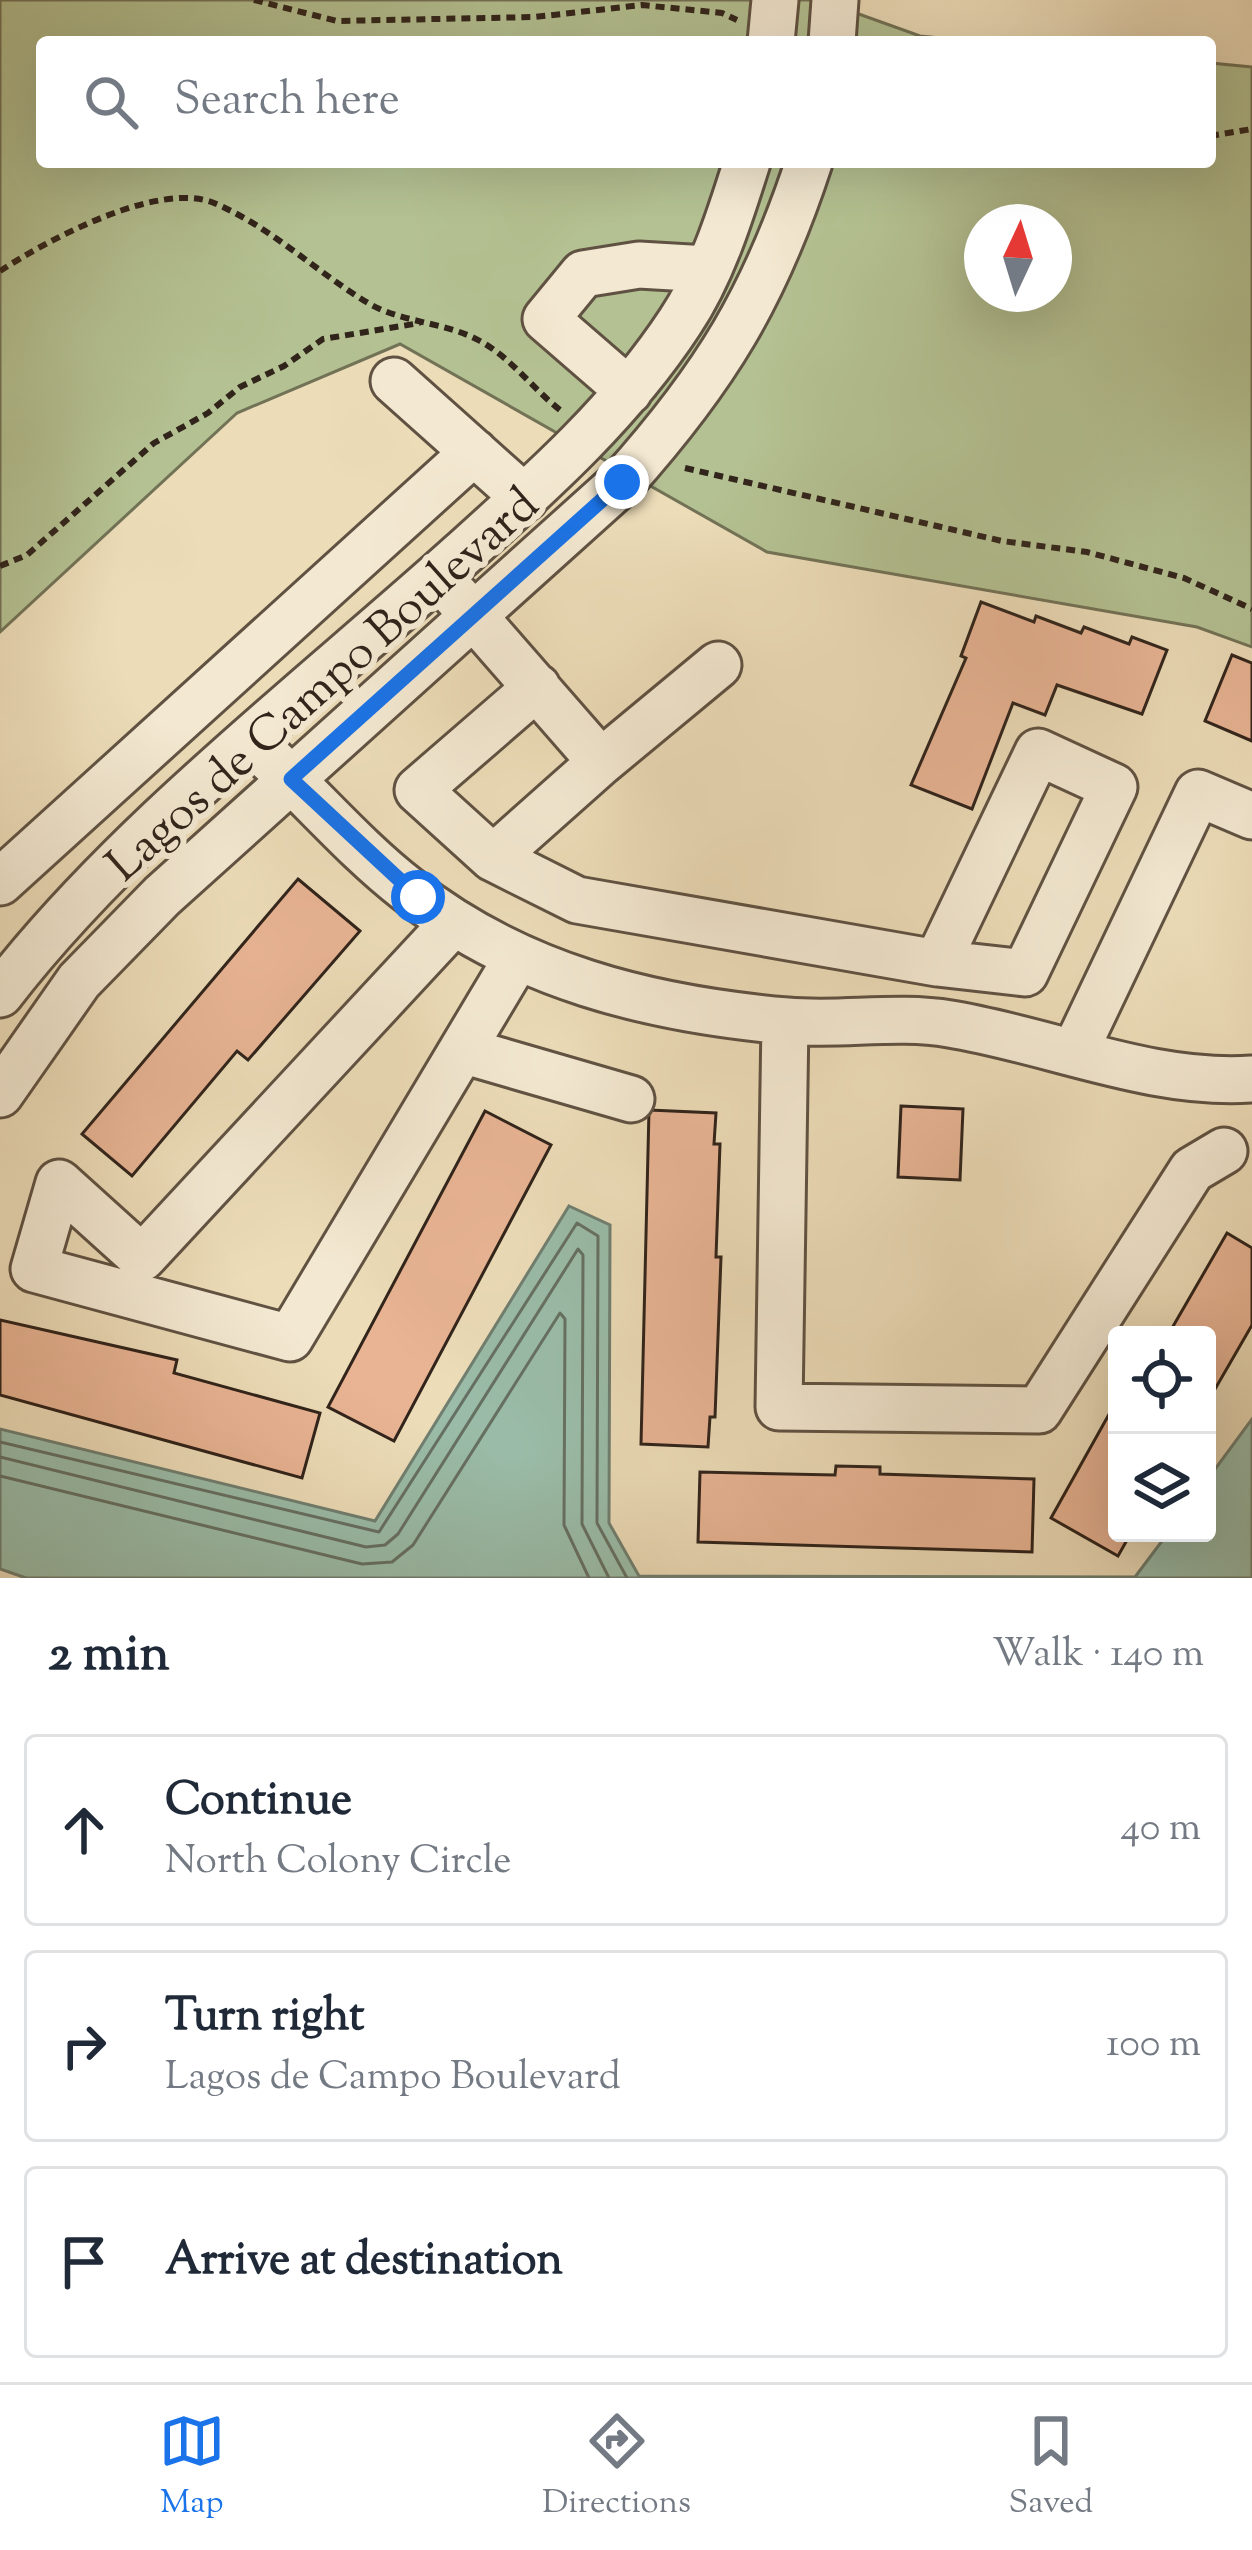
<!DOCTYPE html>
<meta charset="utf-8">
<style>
:root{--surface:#fff;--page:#f2f2f3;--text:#1f2937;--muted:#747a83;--line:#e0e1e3;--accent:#1a73e8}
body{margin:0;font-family:"Sorts Mill Goudy",serif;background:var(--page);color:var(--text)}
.controls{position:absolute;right:36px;bottom:36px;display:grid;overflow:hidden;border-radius:12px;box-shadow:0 12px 48px #0002}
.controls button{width:108px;height:108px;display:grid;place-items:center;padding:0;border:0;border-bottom:3px solid var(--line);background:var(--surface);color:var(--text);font:60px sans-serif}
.compass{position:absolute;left:964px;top:204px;width:108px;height:108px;border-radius:50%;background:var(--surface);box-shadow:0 12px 48px #0002;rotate:4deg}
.stop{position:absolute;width:36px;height:36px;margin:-27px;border:9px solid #1a73e8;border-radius:50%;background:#fff}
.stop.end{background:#1a73e8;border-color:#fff;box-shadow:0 3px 12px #0008}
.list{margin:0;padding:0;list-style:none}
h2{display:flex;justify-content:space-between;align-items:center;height:156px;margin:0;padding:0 48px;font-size:51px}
h2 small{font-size:39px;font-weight:400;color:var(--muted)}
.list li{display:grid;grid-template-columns:78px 1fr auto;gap:36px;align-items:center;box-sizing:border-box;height:192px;margin:0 24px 24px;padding:0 24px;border:3px solid var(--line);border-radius:12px}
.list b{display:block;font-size:45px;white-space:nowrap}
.list p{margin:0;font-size:39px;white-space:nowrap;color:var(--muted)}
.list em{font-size:39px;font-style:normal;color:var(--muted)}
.icon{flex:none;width:66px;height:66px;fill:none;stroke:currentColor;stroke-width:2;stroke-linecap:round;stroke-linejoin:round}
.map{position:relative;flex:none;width:1252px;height:1578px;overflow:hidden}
.search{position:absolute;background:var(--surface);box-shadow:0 12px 48px #0002;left:36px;right:36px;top:36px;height:132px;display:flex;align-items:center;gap:30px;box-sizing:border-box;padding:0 42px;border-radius:12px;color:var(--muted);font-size:45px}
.sheet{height:804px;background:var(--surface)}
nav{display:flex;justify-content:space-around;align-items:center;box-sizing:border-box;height:168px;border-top:3px solid var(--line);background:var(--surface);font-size:33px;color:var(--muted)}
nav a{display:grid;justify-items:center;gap:6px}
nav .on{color:var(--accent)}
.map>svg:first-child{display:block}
.green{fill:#b4c192;stroke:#727256;stroke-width:3;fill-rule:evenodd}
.water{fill:#9abca8;stroke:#707f70;stroke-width:3}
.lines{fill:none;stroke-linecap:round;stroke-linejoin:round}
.shore{stroke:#667062;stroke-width:3}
.building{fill:#e8b494;stroke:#31241b;stroke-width:3}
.minor-casing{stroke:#605242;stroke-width:51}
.path{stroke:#31241b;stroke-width:6;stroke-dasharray:9 6;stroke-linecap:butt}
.minor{stroke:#f3e8d1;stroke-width:45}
.route{stroke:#1a73e8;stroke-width:15}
.labels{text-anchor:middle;stroke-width:12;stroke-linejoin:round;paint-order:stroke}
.street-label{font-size:48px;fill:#31241b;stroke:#f3e8d1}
</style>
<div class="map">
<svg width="1252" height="1578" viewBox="0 0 1252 1578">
<rect width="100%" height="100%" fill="#ecdcb8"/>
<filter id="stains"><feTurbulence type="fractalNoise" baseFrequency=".00167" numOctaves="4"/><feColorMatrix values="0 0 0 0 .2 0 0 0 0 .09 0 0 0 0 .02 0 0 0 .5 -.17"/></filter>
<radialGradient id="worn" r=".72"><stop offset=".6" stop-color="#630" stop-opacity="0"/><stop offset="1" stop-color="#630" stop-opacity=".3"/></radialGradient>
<!-- green -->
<path class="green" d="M0 0H820L920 36 982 42H42V162H1210V63L1252 67V647L1197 627 767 552 400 344 237 413 0 632ZM982 222H1054V294H982Z"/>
<!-- water -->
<path class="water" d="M569 1206 610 1225 609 1523 639 1576 1135 1577 1168 1533H1207V1480L1252 1419V1578H26L0 1569V1429L375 1521Z"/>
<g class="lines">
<!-- shore -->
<path class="shore" d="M0 1442 379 1532 577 1223 598 1236 597 1523 627 1578
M0 1457 366 1547 385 1545 398 1534 578 1249 583 1255 582 1524 609 1578
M0 1476 362 1564 392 1562 413 1545 560 1313 565 1319 564 1525 589 1578"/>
</g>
<!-- building -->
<path class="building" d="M981 602 1034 622 1036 616 1081 633 1084 627 1129 644 1132 637 1167 650 1142 714 1057 685 1045 715 1013 703 972 809 911 785 966 658 961 656Z
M1232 655 1252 663V741L1205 721Z
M298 879 360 931 248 1060 237 1051 132 1176 82 1134Z
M901 1106 963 1109 960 1180 898 1177Z
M649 1110 716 1113 714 1144H720L716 1257H721L715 1417H710L708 1447 641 1444Z
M485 1111 551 1145 394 1441 328 1407Z
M1227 1233 1252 1248V1325L1207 1403V1335H1168Z
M0 1320 177 1360 174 1373 320 1413 302 1478 0 1395Z
M1117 1400V1533H1131L1118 1556 1051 1518Z
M836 1466 880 1467V1474L1034 1479 1032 1552 698 1542 700 1472 835 1475Z"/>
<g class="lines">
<!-- minor casing -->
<g class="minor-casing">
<path id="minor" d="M771 42 775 0
M832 42 835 0
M394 381 525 498
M629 391 546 319 583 274 639 265 707 269
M456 596 601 762 718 665
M537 687 418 790 493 858 601 762
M269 758C315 801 358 851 407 889 517 976 649 1009 787 1021 840 1026 897 1015 950 1024 1049 1040 1151 1086 1252 1079
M493 858 577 900 937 963 1038 752 1114 787 1025 973 937 963
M0 882 474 452
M454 922 142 1258 59 1183 34 1269 290 1338 517 958
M0 994C123 834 311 690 462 554 542 482 621 412 680 322 712 274 730 216 747 162
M785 1021 779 1407 1039 1410 1192 1170 1224 1151
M462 1050 631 1099
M1075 1051 1198 793 1252 816
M0 1094 79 981 162 896 622 482C716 377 765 296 809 162"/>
</g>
<!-- path -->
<path class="path" d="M254 0 337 21 535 17 642 5 722 13 737 20
M1210 136 1252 129
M0 271C46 241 158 180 214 203 271 227 315 271 368 303 402 323 446 322 480 341 513 359 534 391 564 413
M685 468 1002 541 1087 552 1184 578 1252 609
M0 566 27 555 154 443 208 413 240 387 284 366 323 339 420 323"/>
<!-- minor -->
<use href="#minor" class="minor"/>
</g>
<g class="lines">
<!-- route -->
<path class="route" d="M418 897 291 779 622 482"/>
</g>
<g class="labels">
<!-- street labels -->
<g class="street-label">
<text transform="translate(321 683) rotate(-42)" y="17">Lagos de Campo Boulevard</text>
</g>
</g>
<rect width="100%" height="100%" filter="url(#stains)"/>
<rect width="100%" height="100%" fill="url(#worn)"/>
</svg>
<div class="controls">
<button><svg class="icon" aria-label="locate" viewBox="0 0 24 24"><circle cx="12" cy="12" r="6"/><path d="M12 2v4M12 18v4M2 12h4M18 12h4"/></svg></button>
<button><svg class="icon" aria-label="layers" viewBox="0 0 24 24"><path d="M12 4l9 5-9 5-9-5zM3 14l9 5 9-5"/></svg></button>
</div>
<svg class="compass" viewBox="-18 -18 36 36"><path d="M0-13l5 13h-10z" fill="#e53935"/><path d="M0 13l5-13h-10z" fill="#747a83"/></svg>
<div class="stop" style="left:418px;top:897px"></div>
<div class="stop end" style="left:622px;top:482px"></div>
<div class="search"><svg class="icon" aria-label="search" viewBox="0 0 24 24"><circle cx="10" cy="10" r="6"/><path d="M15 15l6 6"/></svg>Search here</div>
</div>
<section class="sheet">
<h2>2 min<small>Walk · 140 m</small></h2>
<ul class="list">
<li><svg class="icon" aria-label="ahead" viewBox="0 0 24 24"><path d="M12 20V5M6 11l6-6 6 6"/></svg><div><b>Continue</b><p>North Colony Circle</p></div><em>40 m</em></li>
<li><svg class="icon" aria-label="right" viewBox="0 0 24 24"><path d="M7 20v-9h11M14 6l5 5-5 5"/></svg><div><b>Turn right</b><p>Lagos de Campo Boulevard</p></div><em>100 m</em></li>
<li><svg class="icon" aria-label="arrive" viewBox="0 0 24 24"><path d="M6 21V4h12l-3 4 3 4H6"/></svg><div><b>Arrive at destination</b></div></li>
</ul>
</section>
<nav>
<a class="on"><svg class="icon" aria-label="map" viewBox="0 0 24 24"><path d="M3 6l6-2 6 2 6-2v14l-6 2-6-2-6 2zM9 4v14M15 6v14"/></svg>Map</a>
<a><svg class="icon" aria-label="directions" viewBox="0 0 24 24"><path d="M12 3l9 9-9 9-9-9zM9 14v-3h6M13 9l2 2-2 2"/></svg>Directions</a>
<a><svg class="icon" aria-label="saved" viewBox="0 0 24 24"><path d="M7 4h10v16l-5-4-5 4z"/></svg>Saved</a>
</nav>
